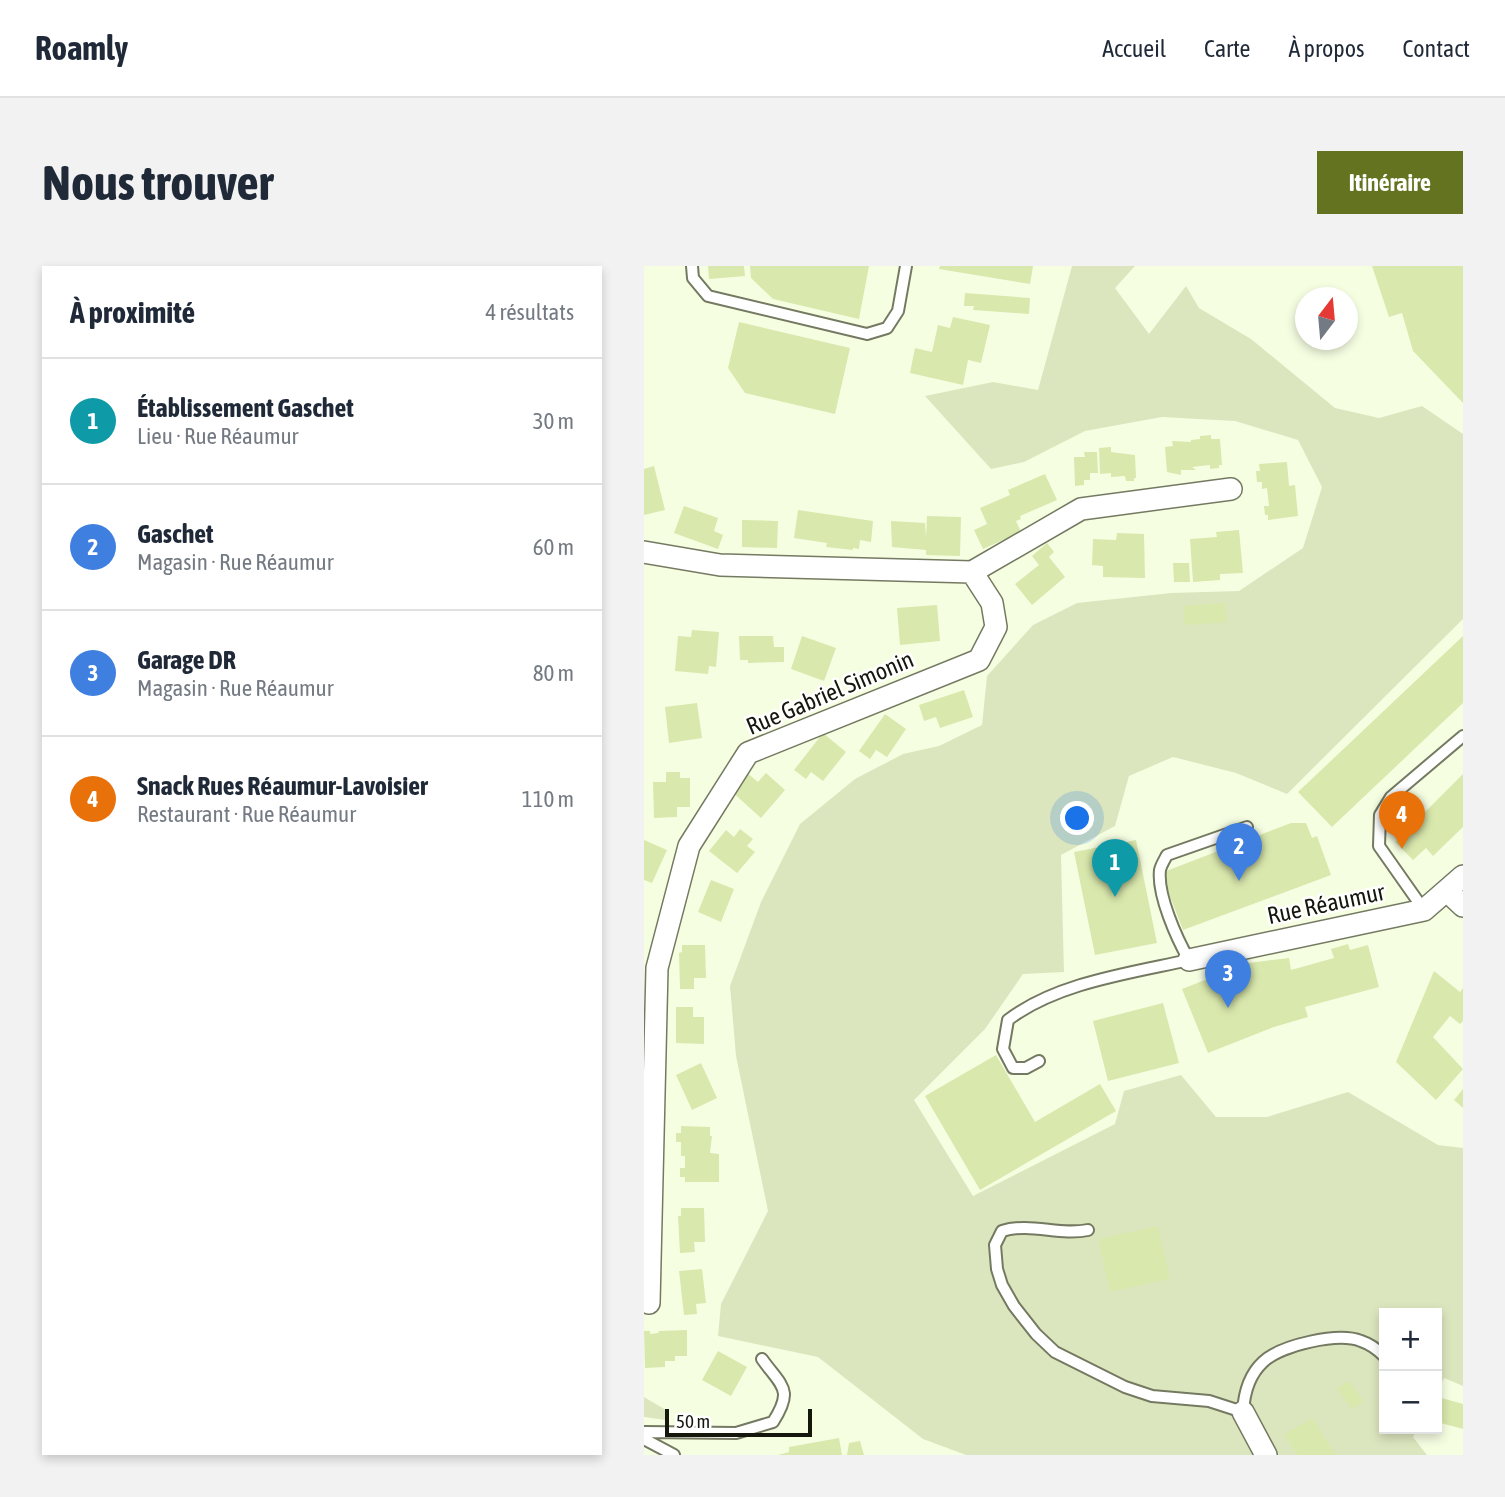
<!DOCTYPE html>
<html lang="fr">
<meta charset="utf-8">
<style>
:root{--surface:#fff;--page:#f2f2f3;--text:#1f2937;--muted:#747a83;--line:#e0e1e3;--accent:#647320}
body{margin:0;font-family:"Asap Condensed",sans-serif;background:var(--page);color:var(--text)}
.controls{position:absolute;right:21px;bottom:21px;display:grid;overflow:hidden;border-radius:0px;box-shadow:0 4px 10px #0003}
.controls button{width:63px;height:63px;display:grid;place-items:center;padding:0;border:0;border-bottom:2px solid var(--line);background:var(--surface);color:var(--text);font:35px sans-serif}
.compass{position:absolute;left:651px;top:21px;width:63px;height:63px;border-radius:50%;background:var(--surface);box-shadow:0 4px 10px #0003;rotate:16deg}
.scale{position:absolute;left:21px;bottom:18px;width:147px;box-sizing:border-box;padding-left:7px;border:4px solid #15170d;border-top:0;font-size:19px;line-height:24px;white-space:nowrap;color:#15170d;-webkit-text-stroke:5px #fff;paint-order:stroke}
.you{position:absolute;left:434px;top:553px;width:24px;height:24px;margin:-18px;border:5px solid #fff;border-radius:50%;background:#1a73e8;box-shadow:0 0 0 10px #1a73e833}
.badge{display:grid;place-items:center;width:46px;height:46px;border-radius:50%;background:var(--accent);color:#fff;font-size:23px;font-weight:700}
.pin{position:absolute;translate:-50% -58px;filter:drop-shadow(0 2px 4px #0008)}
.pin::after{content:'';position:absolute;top:37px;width:24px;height:21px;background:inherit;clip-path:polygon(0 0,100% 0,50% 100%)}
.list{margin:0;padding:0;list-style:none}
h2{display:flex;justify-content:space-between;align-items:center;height:91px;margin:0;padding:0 28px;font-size:30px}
h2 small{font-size:23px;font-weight:400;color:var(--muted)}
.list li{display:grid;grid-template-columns:46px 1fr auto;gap:21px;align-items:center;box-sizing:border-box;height:126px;padding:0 28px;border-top:2px solid var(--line)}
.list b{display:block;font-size:26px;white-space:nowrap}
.list p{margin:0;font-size:23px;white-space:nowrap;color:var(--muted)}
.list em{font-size:23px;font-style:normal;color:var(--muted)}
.map{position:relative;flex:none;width:819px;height:1189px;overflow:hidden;border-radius:0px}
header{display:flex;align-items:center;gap:42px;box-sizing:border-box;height:98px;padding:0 35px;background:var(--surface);border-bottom:2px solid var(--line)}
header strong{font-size:33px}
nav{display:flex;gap:38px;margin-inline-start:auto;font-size:24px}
.intro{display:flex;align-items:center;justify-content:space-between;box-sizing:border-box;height:168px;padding:0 42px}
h1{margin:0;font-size:49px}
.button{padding:18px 32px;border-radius:0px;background:var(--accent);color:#fff;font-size:24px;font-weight:700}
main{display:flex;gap:42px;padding:0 42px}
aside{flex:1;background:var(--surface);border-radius:0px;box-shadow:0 4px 10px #0003}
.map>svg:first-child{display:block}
.green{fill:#dce6be}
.building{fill:#d9e8ad}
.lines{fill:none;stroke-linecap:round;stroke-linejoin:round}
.lane-casing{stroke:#747a61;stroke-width:14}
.street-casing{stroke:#747a61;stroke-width:24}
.lane{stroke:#fff;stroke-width:10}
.street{stroke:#fff;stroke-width:21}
.labels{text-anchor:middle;stroke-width:5;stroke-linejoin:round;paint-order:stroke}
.street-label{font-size:24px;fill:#15170d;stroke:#fff}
</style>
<header>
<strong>Roamly</strong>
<nav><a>Accueil</a><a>Carte</a><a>À propos</a><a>Contact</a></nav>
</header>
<div class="intro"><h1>Nous trouver</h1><a class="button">Itinéraire</a></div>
<main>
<aside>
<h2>À proximité<small>4 résultats</small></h2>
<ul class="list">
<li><span class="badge" style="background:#0f9aa8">1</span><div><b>Établissement Gaschet</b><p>Lieu · Rue Réaumur</p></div><em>30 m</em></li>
<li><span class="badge" style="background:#3f7fe0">2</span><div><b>Gaschet</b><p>Magasin · Rue Réaumur</p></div><em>60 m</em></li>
<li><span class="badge" style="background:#3f7fe0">3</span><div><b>Garage DR</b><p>Magasin · Rue Réaumur</p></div><em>80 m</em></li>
<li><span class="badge" style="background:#e8710a">4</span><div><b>Snack Rues Réaumur-Lavoisier</b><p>Restaurant · Rue Réaumur</p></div><em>110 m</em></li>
</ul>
</aside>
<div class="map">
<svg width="819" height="1189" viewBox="0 0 819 1189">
<rect width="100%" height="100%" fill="#f6fee2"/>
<!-- green -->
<path class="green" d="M428 0H491L471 22 505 68 542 20 555 42 607 73 691 142 735 152 778 140 819 168V353L643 528 592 507 529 491 485 510 471 560 417 589 420 706 379 708 341 763 270 834 329 930 471 858 480 825 537 809 572 851H623L704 826 794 879 819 882V1120L800 1112 793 1126V1047H740V1163H773L769 1171 783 1189H322L279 1173 174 1091 74 1070 77 1038 124 945 92 790 86 720 117 636 156 558 211 513 259 488 295 480 338 459 343 410 389 359 433 337 527 327 595 325 659 282 678 221 654 174 591 155 518 151 441 165 380 196 347 203 281 130 349 116 394 124Z
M0 1131 22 1144V1154L0 1151Z"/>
<!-- building -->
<path class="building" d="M64 0H100L101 10 65 13Z
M106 0H225L215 53 129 33 107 12Z
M296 0H389L386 18 295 3Z
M728 0H819V137L769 85 758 47 745 51Z
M321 27 386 32 385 48 329 44 330 40H320Z
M309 51 346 59 337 97 324 94 319 119 266 107 271 82 288 86 294 59 306 62Z
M95 56 206 82 191 148 101 127 84 102Z
M567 169V173H576L578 199H575V202L566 203V199L548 201 552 204H537V209L523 206 521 181 529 180 528 175 547 176V174L556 173V170Z
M467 181V186L491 189 492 212H490V215H482L481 210 467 211V207L456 208 455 182Z
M440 186H453L454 207H446V214H440V219L431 220 430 191H441Z
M643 196 645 220 651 219 654 250 624 254V249H621L620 240H625L623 222 618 223V216H613L612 205H616L615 198Z
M10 200 21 244 0 249V203Z
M401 208 413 234 376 250 377 253 372 255 377 266 339 283 330 264 343 258 336 242 366 229 364 224Z
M40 240 74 252 70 265 79 269 74 283 30 267Z
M154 244 229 255 227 276 216 274 215 283 209 282V284L182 281 183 277 150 272Z
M283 250 317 251 316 290 282 289V284L248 281 247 255 281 257 282 272Z
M98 254 134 255 133 282 98 281Z
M595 264 599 307 576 308V314L549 316 546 273 573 271 572 266Z
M473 267 500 268 501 312 459 311V300L448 299 449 273 472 274Z
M403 277 410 286 405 291 421 311 388 339 371 318 395 299 388 290Z
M529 297H545L546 316H530Z
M581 337 583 356 541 359 539 340Z
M293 339 296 375 256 379 253 342Z
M48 364 75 366 72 401 65 400 64 408 31 405 34 370 47 371Z
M95 370H129L130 381H140V396L104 397V394H96Z
M158 370 192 382 180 415 147 403Z
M819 370V437L688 561 654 526Z
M320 424 329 451 296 462 292 451 280 455 275 439Z
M53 437 58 472 25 477 21 441Z
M241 448 262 463 243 491 232 484 226 493 215 485Z
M179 467 202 486 179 515 167 506 162 513 150 504Z
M22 506H36V512H46V541H33V551L10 552 9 516H22Z
M103 507 114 516 122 507 141 524 117 552 87 525Z
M819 508V561L789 590 782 582 769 594 751 576Z
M647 557H662L668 572 673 570 687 609 539 664 517 607Z
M96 563 109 573 103 580 111 586 93 607 65 585 82 564 90 571Z
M0 574 23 584 8 617 0 614Z
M492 574 513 677 451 689 430 586Z
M67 614 90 623 77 656 54 646Z
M704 678 706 684 724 679 735 721 661 741 664 751 630 761 564 787 538 723 604 697 645 692 647 704 690 692 687 683Z
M38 679H61L62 712H50V723H36L35 687 38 686Z
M790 705 816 726 819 722V755L816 758 806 750 789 771 819 803 792 834 752 796Z
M519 737 535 797 464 815 449 755Z
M32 741H49V751H60V778L32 777Z
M352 789 391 856 456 818 472 845 336 924 281 830Z
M57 797 73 832 48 844 32 809Z
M819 823V842L810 834Z
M37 860 66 861V870H68L66 887 75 888V916H41V911H36V902H41V890H37V876H32V867H37Z
M37 942H60L61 976H50L51 986 36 987 34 950H37Z
M514 960 526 1013 466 1026 454 973Z
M58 1003 62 1037 52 1038 53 1048 40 1049 35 1005Z
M43 1064V1090H31V1095H21V1101L1 1102 0 1065H6V1068L14 1067 15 1065Z
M74 1085 103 1101 87 1130 58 1114Z
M705 1115 720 1135 708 1143 693 1123Z
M794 1131 819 1138V1163L793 1156Z
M668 1152 692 1189H653L640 1169Z
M195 1172 198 1189H134L145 1186V1181Z
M216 1175 220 1189H203L205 1177Z"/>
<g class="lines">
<!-- lane casing -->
<g class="lane-casing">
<path id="lane" d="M48 0 49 12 64 30 223 68 243 62 254 45 262 0
M780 644 735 580 736 549 747 531 819 470
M395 795 382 802H369L359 783 364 754C412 717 486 707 545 694 533 673 513 629 516 604 517 599 521 593 523 589L603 561
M444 964C415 970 387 956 358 965L351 979 353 1003 358 1019 370 1040 392 1068 411 1086 481 1121 508 1130 565 1135 599 1146C600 1128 605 1109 619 1096 637 1079 694 1066 717 1075 726 1078 734 1084 740 1090
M0 1166 92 1167 129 1156C150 1123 138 1121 118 1093
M0 1173 30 1189"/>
</g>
<!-- street casing -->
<g class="street-casing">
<path id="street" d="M0 286 76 299 328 306 348 337 352 361 335 394 104 487 45 580 13 702 5 1037
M328 306 437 243 587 223
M803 625 819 640
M545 694 780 644 819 610
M599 1146 622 1189"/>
</g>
<!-- lane -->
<use href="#lane" class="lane"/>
<!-- street -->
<use href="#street" class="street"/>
</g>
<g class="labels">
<!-- street labels -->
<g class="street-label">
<text transform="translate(186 427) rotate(-23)" y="8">Rue Gabriel Simonin</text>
<text transform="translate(682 638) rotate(-12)" y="8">Rue Réaumur</text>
</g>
</g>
</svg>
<div class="controls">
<button>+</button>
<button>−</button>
</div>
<svg class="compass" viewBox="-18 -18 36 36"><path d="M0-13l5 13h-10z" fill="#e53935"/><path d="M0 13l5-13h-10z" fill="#747a83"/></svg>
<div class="scale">50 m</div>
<div class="you"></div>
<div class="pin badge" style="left:471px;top:631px;background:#0f9aa8">1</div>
<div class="pin badge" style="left:595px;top:615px;background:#3f7fe0">2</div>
<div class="pin badge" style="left:584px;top:742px;background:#3f7fe0">3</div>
<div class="pin badge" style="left:758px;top:583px;background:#e8710a">4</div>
</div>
</main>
